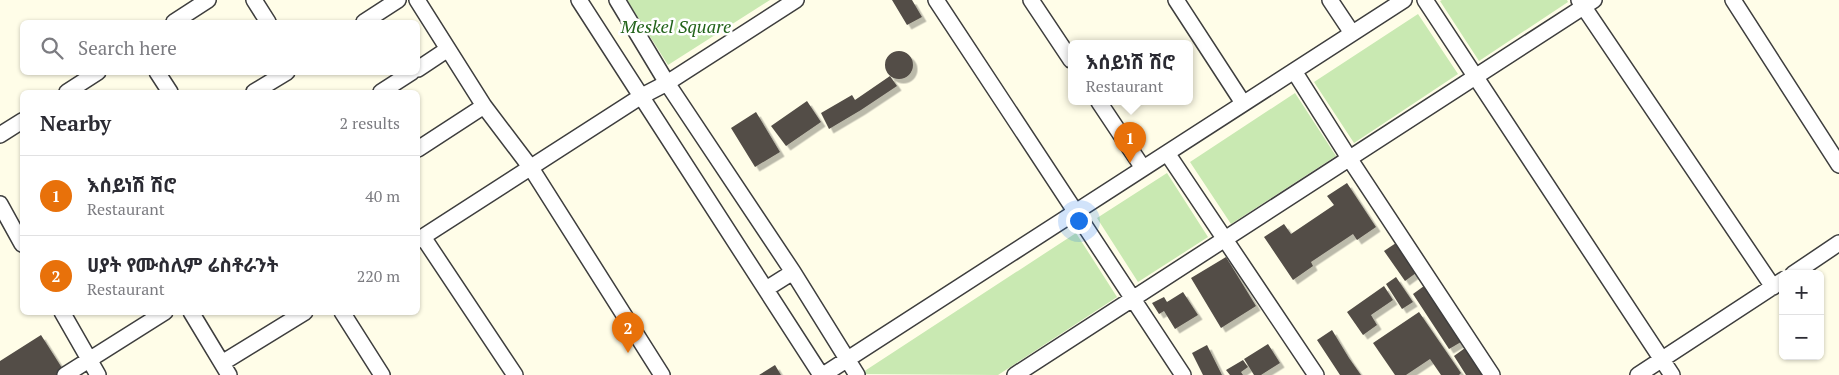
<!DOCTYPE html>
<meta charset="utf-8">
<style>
:root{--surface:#fff;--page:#f7f7f7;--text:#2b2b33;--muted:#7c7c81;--line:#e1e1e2;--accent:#bd2820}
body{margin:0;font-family:"PT Serif","Noto Sans Ethiopic",serif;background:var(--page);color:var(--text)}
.controls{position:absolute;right:15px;bottom:15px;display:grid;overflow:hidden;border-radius:8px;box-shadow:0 1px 4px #0004}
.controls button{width:45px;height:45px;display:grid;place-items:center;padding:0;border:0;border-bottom:1px solid var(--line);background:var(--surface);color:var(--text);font:25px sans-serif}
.you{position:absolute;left:1078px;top:220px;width:18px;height:18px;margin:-12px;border:4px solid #fff;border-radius:50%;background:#1a73e8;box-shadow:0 0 0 8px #1a73e833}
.badge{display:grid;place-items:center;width:32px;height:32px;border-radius:50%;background:var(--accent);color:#fff;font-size:16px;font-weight:700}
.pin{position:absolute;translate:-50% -41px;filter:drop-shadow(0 1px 2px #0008)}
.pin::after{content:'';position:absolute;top:26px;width:18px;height:15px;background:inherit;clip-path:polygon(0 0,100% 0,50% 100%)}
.popup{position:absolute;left:1068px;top:40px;width:125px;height:65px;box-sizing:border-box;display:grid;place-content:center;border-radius:8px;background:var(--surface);filter:drop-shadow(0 1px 4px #0005);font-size:16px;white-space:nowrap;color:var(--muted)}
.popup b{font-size:19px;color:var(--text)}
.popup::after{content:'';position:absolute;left:50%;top:100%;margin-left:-10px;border:10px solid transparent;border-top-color:var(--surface)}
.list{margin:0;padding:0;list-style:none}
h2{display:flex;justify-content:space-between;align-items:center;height:65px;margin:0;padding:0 20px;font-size:21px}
h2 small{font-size:16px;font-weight:400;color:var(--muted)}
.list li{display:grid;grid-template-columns:32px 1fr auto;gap:15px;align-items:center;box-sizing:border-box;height:80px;padding:0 20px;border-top:1px solid var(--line)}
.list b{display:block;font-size:19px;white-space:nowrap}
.list p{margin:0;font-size:16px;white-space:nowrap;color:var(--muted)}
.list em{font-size:16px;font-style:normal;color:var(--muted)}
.icon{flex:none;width:28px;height:28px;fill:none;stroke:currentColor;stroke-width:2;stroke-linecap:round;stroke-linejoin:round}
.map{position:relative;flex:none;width:1839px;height:375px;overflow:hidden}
.search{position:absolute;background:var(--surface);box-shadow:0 1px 4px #0004;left:20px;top:20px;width:400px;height:55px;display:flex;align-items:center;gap:12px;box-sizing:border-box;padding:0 18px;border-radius:8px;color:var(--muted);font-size:19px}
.panel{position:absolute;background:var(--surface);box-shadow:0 1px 4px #0004;left:20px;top:90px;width:400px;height:225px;border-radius:8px}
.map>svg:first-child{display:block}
.green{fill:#c9e9b2}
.building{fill:#534d47;filter:url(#shadow)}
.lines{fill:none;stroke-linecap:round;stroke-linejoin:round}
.minor-casing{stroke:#3e3e3e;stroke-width:18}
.minor{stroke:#fff;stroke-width:15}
.labels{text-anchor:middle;stroke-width:5;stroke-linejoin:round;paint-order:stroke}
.park-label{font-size:18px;font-style:italic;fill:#22631a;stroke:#fff}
</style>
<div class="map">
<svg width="1839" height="375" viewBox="0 0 1839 375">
<defs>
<filter id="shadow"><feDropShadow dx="4.5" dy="4.5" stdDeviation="0" flood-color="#0004"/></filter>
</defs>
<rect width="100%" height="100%" fill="#fffde8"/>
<!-- green -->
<path class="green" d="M627 0H770L668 65Z
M1442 0H1567L1568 2 1479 61 1440 1Z
M1418 14 1458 74 1354 143 1314 82Z
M1295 93 1336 156 1231 224 1190 162Z
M1167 173 1208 237 1138 282 1097 218Z
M1076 233 1117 297 998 375 860 374Z"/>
<!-- building -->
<path class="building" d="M892 0H912L922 17 907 25Z
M885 65a14 14 0 1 1 28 0a14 14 0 1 1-28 0Z
M890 76 897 86 861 110 829 129 821 113 852 95 855 100Z
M807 101 821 122 786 146 771 126Z
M756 112 780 152 755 167 731 128Z
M1347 183 1376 227 1357 240 1353 234 1311 262 1313 266 1293 280 1264 237 1284 224 1291 234 1334 205 1327 196Z
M1396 243 1416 273 1405 281 1384 251Z
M1226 257 1256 306 1221 328 1191 278Z
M1396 277 1413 302 1402 309 1386 284Z
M1384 286 1393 300 1371 315 1377 325 1363 335 1347 312Z
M1424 286 1461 342 1449 349 1413 294Z
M1183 292 1198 315 1175 329 1164 311 1159 314 1152 303 1164 297 1167 302Z
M1419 312 1461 373 1459 375H1441L1430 359 1406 375H1395L1373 343Z
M1332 330 1349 358 1361 375H1340L1317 340Z
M41 335 64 371 58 375H0V361Z
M1268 344 1280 363 1261 375H1254L1244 359Z
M1207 345 1222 375H1203L1192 353Z
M1465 348 1483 375H1466L1454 356Z
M1243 360 1248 367 1241 372 1243 375H1230L1226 370Z
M775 365 781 375H759Z"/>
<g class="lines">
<!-- minor casing -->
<g class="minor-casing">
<path id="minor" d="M254 0 268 22
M417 0 484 106 531 168 662 375
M579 0 821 375
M617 0 667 83 793 272 857 375
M936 0 1183 375
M1031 0 1071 60
M1176 0 1243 103
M1330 0 1352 33
M1425 0 1672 375
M1579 0 1773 287
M1733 0 1839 165
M174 22 208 0
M364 22 398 0
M418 69 448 49
M1294 71 1349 158 1492 375
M157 72 170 92
M67 92 98 72
M254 92 287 72
M381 92 412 72
M1099 102 1143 168
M0 135 22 121
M418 149 484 106
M1167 153 1316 375
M0 204 22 244
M423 237 515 375
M418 240 640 97 667 83 796 0
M1793 274 1839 243
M766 289 793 272
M62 312 98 375
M191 312 229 375
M342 312 382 375
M222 363 305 312
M65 375 165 312
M823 375 1404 0
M1015 375 1594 0
M1638 375 1783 280"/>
</g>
<!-- minor -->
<use href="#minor" class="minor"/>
</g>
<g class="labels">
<!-- park labels -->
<g class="park-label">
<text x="676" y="33">Meskel Square</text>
</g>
</g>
</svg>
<div class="controls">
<button>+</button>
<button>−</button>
</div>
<div class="you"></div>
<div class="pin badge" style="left:1130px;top:163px;background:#e8710a">1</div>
<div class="popup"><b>እሰይነሽ ሽሮ</b>Restaurant</div>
<div class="pin badge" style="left:628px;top:353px;background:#e8710a">2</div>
<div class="search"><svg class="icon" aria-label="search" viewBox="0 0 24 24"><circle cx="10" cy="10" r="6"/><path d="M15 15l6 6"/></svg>Search here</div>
<section class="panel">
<h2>Nearby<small>2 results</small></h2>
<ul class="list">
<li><span class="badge" style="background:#e8710a">1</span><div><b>እሰይነሽ ሽሮ</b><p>Restaurant</p></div><em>40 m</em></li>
<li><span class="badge" style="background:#e8710a">2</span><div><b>ሀያት የሙስሊም ሬስቶራንት</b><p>Restaurant</p></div><em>220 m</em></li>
</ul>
</section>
</div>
